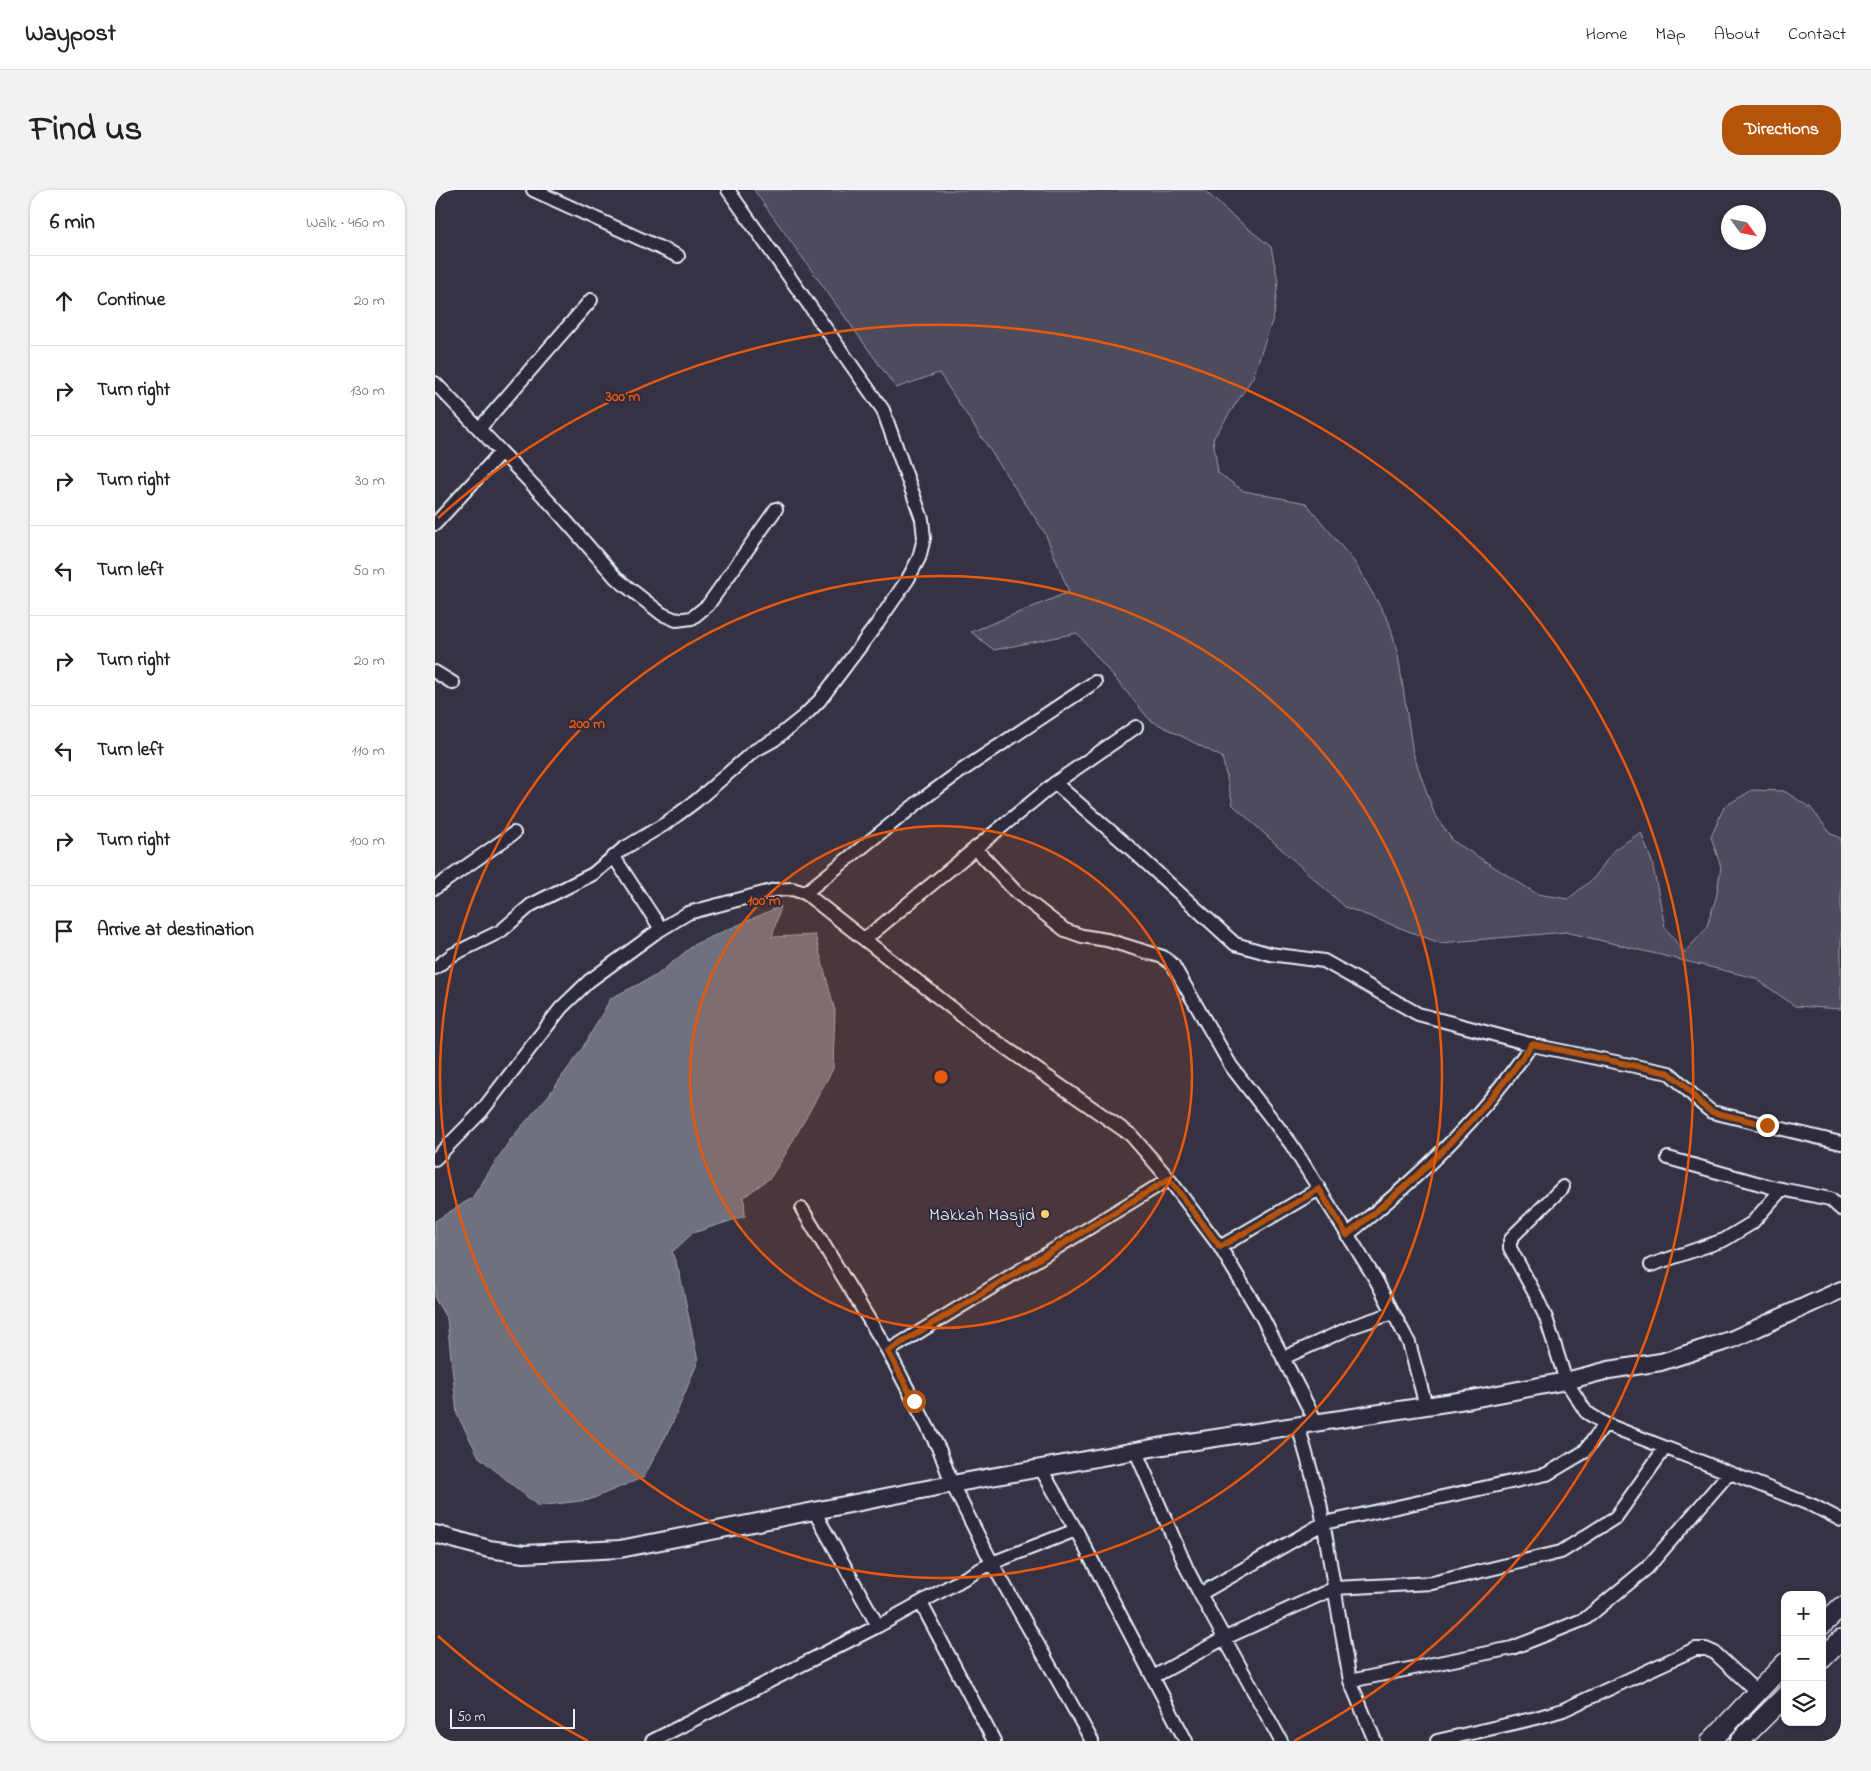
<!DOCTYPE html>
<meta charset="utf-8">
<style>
:root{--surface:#fff;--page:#f2f2f2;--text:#202124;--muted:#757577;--line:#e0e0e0;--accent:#b45309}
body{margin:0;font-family:"Indie Flower",sans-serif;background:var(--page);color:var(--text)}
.controls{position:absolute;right:15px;bottom:15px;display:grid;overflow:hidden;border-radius:10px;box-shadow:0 1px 4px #0004}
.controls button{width:45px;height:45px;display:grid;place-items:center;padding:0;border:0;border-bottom:1px solid var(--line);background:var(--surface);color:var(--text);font:25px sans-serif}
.compass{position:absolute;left:1286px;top:15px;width:45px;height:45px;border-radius:50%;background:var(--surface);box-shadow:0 1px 4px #0004;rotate:123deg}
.scale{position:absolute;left:15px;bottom:12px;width:125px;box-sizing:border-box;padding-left:5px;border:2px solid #e8f1f8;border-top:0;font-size:14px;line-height:18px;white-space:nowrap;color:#e8f1f8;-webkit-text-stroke:4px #2f2a3d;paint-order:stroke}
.stop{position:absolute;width:15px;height:15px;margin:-11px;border:4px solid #b45309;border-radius:50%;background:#fff}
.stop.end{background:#b45309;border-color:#fff;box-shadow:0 1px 5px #0008}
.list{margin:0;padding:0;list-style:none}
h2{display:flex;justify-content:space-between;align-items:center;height:65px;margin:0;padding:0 20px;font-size:21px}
h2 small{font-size:16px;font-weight:400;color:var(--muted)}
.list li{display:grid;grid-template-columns:32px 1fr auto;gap:15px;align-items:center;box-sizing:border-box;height:90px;padding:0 20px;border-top:1px solid var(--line)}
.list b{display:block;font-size:19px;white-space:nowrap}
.list em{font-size:16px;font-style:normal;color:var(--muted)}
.icon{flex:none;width:28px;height:28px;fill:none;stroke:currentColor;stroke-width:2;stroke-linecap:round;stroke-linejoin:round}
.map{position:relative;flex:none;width:1406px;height:1551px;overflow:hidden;border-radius:20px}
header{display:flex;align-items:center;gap:30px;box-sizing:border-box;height:70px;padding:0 25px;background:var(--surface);border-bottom:1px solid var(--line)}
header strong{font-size:24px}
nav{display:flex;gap:28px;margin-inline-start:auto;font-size:18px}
.intro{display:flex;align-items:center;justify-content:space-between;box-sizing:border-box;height:120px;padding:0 30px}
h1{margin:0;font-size:35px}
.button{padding:12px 22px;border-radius:20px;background:var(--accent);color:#fff;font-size:18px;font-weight:700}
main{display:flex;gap:30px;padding:0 30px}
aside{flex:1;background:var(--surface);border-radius:20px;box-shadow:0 1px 4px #0004}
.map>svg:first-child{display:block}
.green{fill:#4d4b5c;stroke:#9a9eaa}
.water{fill:#70717f;stroke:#a0a4af}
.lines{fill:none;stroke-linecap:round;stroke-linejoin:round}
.minor-casing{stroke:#e8f1f8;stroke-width:16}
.tertiary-casing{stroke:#e8f1f8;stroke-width:20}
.secondary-casing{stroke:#e8f1f8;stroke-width:22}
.minor{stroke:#2f2a3d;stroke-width:12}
.tertiary{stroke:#2f2a3d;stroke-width:16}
.secondary{stroke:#2f2a3d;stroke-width:19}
.route{stroke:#b45309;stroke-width:6}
.ring{fill:none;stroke:#e8590c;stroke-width:2.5}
.poi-dot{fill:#ffd166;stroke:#2f2a3d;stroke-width:2}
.labels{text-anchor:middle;stroke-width:4;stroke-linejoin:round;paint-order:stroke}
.poi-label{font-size:18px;fill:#e8f1f8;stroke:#2f2a3d;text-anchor:end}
.centre{fill:#e8590c;stroke:#2f2a3d;stroke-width:2.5}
.ring-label{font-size:15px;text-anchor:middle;font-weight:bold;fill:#e8590c;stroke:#2f2a3d;stroke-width:4;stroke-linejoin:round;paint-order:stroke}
</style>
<header>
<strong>Waypost</strong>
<nav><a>Home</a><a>Map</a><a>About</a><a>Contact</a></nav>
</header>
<div class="intro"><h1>Find us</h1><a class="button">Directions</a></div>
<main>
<aside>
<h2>6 min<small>Walk · 460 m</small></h2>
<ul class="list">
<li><svg class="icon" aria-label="ahead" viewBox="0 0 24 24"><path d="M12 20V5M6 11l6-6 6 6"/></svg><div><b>Continue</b></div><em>20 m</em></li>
<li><svg class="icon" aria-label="right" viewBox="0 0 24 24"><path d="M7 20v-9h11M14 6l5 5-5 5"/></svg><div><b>Turn right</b></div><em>130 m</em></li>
<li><svg class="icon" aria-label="right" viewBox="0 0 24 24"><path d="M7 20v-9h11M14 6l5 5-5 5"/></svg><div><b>Turn right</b></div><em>30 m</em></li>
<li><svg class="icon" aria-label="left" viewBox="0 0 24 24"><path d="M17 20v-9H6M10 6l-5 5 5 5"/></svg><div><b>Turn left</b></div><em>50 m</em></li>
<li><svg class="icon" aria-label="right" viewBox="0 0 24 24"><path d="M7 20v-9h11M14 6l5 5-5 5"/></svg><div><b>Turn right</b></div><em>20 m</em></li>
<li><svg class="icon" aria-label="left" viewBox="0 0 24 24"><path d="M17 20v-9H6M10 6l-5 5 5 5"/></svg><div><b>Turn left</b></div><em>110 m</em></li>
<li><svg class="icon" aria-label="right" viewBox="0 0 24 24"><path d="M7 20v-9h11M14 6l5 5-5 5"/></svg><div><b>Turn right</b></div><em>100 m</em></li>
<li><svg class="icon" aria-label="arrive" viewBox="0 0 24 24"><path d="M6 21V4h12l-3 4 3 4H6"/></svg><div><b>Arrive at destination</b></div></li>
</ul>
</aside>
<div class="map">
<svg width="1406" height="1551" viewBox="0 0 1406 1551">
<rect width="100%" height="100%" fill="#363244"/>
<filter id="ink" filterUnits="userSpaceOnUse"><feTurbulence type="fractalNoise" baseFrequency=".02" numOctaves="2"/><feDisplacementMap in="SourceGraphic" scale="10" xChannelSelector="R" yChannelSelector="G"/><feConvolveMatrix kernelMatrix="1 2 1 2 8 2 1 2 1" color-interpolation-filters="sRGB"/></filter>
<g filter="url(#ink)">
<!-- green -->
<path class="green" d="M319 0H769L793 22 836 57 843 91 839 125 818 187 778 249 783 283 809 301 871 313 920 373 954 432 963 465 978 563 999 623 1018 651 1102 704 1133 709 1159 688 1179 660 1206 642 1217 672 1230 737 1249 763 1271 739 1281 708 1286 677 1276 647 1289 617 1317 600 1349 601 1376 618 1396 644 1406 648V819L1360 816 1320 788 1131 742 1005 753 910 717 798 615 787 567 715 530 642 443 559 460 536 442 634 402 610 343 504 183 461 198Z"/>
<!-- water -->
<path class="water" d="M346 716 337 747 380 745 400 821 398 879 350 965 335 988 309 1007 310 1026 258 1043 237 1062 245 1085 263 1171 237 1234 209 1287 154 1310 103 1316 44 1267 22 1224 12 1129 0 1109V1031L37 1008 75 950 113 906 147 859 176 808 222 785 260 754Z"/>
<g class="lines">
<!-- minor casing -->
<g class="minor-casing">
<path id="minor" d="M98 0 243 66
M0 193 117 315 181 388 227 424 241 430 257 428 273 415 341 319
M44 239 156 110
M0 334 66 262
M0 482 18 493
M620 593 701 537
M540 658 581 702 630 740 647 746 672 750 728 767 738 775 796 876 856 954 941 1090 974 1153 991 1216
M179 667 226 739
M0 698 79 643
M370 703 485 611 526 581 660 492
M430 749 620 593 695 658 800 754 835 764 889 771 983 824 1102 856 1234 883C1250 895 1261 911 1277 922L1406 953
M0 778 17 765 66 741 96 715 158 684 188 659 230 634 261 611 319 561 339 550 369 526 385 510 442 434 473 389 484 368 489 348 487 329 448 220 293 0
M1233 968 1336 997 1395 1009 1406 1019
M0 969 46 922 126 818 154 791 220 743 253 723 340 700 357 699 370 703 545 840 696 945 734 989 785 1057 826 1125 881 1232
M1128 997 1079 1045 1075 1051V1058L1100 1104 1111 1128 1131 1191 1151 1222 1170 1234 1379 1316 1406 1330
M367 1019 453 1161
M912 1045C982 990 1047 928 1097 854
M785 1057 884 999
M1216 1075 1289 1050 1317 1033 1347 999
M848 1168 919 1136 958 1123
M863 1235 885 1313 915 1491 1077 1458 1150 1429 1212 1378 1294 1283
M701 1262 752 1379 765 1404 889 1333 1112 1284 1149 1262 1170 1234
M606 1279 641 1340 751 1551
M379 1321 443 1436
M765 1404 846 1551
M486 1413 559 1551
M718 1487 788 1449 900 1398 997 1393 1126 1362 1181 1327 1230 1258
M915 1491 940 1551
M217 1551 443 1436 557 1373 641 1340
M657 1551 557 1373 517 1294 505 1261 453 1161 734 989
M1002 1551 1101 1528 1128 1520 1260 1459H1271L1280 1463 1322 1502"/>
</g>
<!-- tertiary casing -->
<g class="tertiary-casing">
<path id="tertiary" d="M0 1344 54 1359 89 1364 185 1359 517 1294 728 1256 1037 1209 1131 1191 1174 1180 1226 1172 1298 1149 1406 1100"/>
</g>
<!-- secondary casing -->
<g class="secondary-casing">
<path id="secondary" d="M1387 1435 1406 1417
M1387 1469 1406 1450
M1276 1551 1350 1473
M1305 1551 1350 1506"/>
</g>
<!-- minor -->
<use href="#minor" class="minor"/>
<!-- tertiary -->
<use href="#tertiary" class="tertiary"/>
<!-- secondary -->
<use href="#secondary" class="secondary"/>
</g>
</g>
<g class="lines" filter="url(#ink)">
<!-- route -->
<path class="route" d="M479 1211 453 1161 734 989 785 1057 884 999 912 1045C982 990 1047 928 1097 854L1234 883 1248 894 1266 914 1277 922 1332 935"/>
</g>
<!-- distance rings -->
<circle cx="506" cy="887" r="251" fill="#e8590c" fill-opacity=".12"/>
<g class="ring">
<circle cx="506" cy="887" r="251"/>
<circle cx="506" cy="887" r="501"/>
<path d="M153 1551A752 752 0 0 1 3 1446M3 328A752 752 0 1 1 859 1551"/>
</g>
<!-- markers -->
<circle class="poi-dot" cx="610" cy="1024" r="5"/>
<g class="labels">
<!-- poi labels -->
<g class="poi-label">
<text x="600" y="1030">Makkah Masjid</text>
</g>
</g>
<circle cx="506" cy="887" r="8" class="centre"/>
<g class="ring-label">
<text x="188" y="211">300 m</text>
<text x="152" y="538">200 m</text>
<text x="329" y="715">100 m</text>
</g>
</svg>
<div class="controls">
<button>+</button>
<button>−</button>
<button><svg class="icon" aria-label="layers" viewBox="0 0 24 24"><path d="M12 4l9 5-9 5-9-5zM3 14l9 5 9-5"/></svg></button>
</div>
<svg class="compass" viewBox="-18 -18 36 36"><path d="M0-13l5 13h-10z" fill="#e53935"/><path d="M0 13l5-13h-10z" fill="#757577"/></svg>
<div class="scale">50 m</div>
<div class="stop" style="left:479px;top:1211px"></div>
<div class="stop end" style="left:1332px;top:935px"></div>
</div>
</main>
